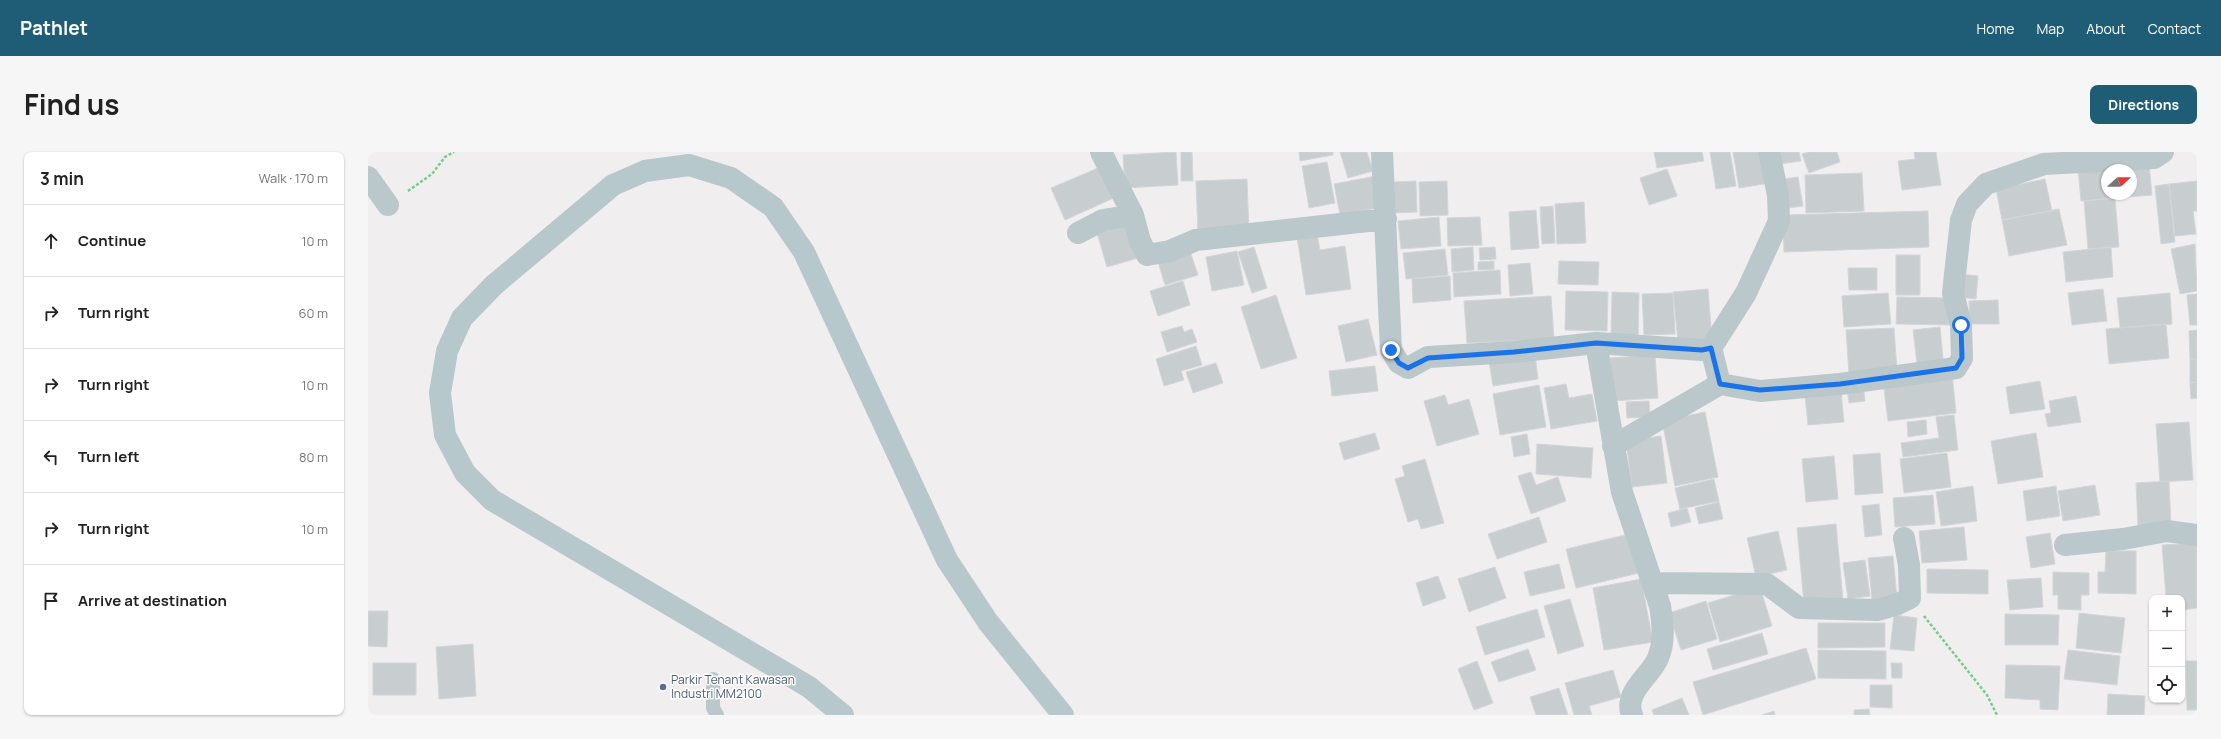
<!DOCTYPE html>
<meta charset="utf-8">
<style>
:root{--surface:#fff;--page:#f6f6f6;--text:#222;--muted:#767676;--line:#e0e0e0;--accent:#1f5d76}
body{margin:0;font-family:Manrope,sans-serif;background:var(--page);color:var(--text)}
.controls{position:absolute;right:12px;bottom:12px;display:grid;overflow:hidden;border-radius:8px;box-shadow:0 1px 3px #0004}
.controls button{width:36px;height:36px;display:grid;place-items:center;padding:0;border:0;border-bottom:1px solid var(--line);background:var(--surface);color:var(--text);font:20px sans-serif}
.compass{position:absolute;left:1733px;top:12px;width:36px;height:36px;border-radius:50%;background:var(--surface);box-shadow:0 1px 3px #0004;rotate:69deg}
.stop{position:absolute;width:12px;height:12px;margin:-9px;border:3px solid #1a73e8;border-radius:50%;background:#fff}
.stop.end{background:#1a73e8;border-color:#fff;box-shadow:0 1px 4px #0008}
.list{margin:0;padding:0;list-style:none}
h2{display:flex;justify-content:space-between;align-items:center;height:52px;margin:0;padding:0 16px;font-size:17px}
h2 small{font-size:13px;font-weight:400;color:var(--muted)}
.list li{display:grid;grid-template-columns:26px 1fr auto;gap:12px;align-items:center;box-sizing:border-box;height:72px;padding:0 16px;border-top:1px solid var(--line)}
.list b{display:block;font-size:15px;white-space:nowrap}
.list em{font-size:13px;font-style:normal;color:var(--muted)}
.icon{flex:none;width:22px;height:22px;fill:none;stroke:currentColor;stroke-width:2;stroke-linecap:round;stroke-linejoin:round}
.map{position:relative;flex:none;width:1829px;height:563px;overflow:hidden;border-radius:8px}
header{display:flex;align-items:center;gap:24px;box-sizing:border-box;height:56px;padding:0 20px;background:var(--accent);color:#fff}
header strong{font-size:19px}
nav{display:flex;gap:22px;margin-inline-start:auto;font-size:14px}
.intro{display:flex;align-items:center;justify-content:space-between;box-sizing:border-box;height:96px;padding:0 24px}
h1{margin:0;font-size:28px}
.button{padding:10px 18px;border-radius:8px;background:var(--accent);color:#fff;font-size:14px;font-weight:700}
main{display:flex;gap:24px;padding:0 24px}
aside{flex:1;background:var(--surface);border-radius:8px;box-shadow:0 1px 3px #0004}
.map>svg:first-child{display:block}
.building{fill:#c8cdd0;stroke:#d2d6da}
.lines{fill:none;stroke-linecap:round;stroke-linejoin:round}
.path{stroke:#75cc89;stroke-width:2.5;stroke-dasharray:3 2;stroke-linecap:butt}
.service{stroke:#bac7cb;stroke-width:14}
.minor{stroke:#bac7cb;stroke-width:22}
.secondary{stroke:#b7c8cd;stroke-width:22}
.route{stroke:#1a73e8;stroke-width:5}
.service-dot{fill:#5c6f8a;stroke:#fff;stroke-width:1.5}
.labels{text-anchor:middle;stroke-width:3;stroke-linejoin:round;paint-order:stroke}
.service-label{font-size:12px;fill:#4e5e75;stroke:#fff;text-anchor:start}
</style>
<header>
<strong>Pathlet</strong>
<nav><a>Home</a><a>Map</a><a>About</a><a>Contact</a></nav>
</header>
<div class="intro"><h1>Find us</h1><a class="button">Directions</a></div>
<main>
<aside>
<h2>3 min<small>Walk · 170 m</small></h2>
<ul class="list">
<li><svg class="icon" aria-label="ahead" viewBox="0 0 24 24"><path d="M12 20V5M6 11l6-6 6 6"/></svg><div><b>Continue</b></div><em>10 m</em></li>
<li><svg class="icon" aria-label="right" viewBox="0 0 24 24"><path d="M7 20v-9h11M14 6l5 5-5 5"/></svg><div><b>Turn right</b></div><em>60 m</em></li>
<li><svg class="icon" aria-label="right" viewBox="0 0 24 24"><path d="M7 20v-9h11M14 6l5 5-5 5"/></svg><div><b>Turn right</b></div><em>10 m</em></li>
<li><svg class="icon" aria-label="left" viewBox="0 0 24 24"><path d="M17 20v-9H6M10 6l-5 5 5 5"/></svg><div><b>Turn left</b></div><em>80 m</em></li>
<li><svg class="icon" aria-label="right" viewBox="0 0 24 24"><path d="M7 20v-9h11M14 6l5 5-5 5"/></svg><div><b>Turn right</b></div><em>10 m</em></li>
<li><svg class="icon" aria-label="arrive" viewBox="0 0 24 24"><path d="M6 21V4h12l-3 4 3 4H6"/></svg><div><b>Arrive at destination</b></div></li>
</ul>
</aside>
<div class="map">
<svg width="1829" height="563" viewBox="0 0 1829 563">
<rect width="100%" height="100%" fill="#f1eeef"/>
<!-- building -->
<path class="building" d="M808 0 810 33 757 36 755 3Z
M813 0H824L825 29H813Z
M931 0H965V3L932 9Z
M972 0H999L1005 19 980 26Z
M1286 0H1334L1336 9 1289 16Z
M1342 0H1362L1368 34 1348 37Z
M1365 0H1396L1402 31 1371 36Z
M1403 0H1431L1433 9 1405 13Z
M1441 0H1469L1472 10 1441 21 1434 2Z
M1546 0H1568L1573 33 1534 38 1530 9 1547 7Z
M959 10 967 51 941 56 934 14Z
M1781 12 1784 43 1747 46 1746 42H1763V18Z
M735 14 748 45 697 68 683 36Z
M1299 17 1309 44 1281 53 1272 26Z
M1710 17 1739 19V42H1746L1747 46 1713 49Z
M1494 21 1496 59 1438 61 1437 23Z
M1008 24 1014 55 972 63 966 32Z
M1430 25 1435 54 1413 57 1408 28Z
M879 27 881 80 830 82 828 29Z
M1677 27 1684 59 1634 68 1628 37Z
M1048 29 1049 60 1027 61 1026 30Z
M1079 29 1080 63 1052 64 1051 30Z
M1829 29V59H1825L1828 82 1807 84 1801 32Z
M1801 32 1807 90 1793 92 1787 34Z
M1747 46 1751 95 1720 97 1716 49Z
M1216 50 1218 91 1189 92 1187 52Z
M1185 54 1187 91 1174 92 1172 55Z
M1691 57 1699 93 1641 104 1634 68Z
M1168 58 1171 96 1143 98 1141 60Z
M1560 59 1561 95 1416 100 1415 63Z
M1071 65 1073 94 1033 97 1030 69Z
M1112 65 1114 93 1080 94 1079 66Z
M760 72 770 106 739 115 729 81Z
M949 82 952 98 977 94 983 137 938 143 929 85Z
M1827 92 1829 139 1812 142 1803 97Z
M886 95 899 136 884 141 870 100Z
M1105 95 1106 118 1084 120 1083 97Z
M1127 95 1128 107 1112 108 1111 96Z
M1743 95 1745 125 1698 130 1695 100Z
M821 96 830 123 797 133 789 106Z
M1077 97 1080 123 1038 127 1035 101Z
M869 99 876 133 844 139 838 105Z
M1528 103H1552V143H1528Z
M1126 109V117L1110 118V110Z
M1191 109 1231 110 1230 133 1190 132Z
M1162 111 1165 142 1142 144 1140 113Z
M1480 116H1509V138H1481Z
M1132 118 1133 142 1086 145 1085 121Z
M1592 122 1610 124 1608 147 1591 145Z
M1082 124 1083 148 1045 151 1044 127Z
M815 129 822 153 790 164 782 139Z
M1340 137 1344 188 1310 190 1305 140Z
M1735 137 1739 169 1704 173 1700 141Z
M1198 139 1240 140 1239 179 1197 178Z
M1244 140 1271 141 1270 184 1243 183Z
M1305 141 1307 182 1276 183 1274 142Z
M1520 141 1523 172 1476 175 1474 144Z
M1802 141 1804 172 1752 176 1749 146Z
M1829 142V173H1822L1819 143Z
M908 143 929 206 893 217 873 155Z
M1183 144 1186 187 1099 191 1096 149Z
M1529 145 1583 146 1582 173 1528 172Z
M1630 148 1631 172H1602L1601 149Z
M1000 167 1009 203 978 210 970 174Z
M1798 172 1801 206 1741 212 1738 177Z
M814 174 816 180 824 177 829 190 799 200 793 180Z
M1572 175 1576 217 1550 220 1545 178Z
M1526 176 1529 219 1481 222 1478 178Z
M1829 178V207H1822L1821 179Z
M828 194 834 213 813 219 816 228 796 234 788 207Z
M1167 203 1170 227 1125 234 1121 209Z
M1287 203 1290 246 1244 249 1242 206Z
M1822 207H1829V230L1822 231Z
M848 211 855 231 825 241 818 220Z
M1007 214 1010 239 964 244 961 219Z
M1584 221 1588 261 1520 269 1515 229Z
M1672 229 1677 257 1642 262 1638 235Z
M1829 230V246L1823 247 1822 231Z
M1198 232 1201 246 1224 242 1229 269 1183 277 1176 236Z
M1171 233 1178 275 1132 283 1125 242Z
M1495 233 1497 249 1481 251 1479 235Z
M1473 240 1476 270 1440 273 1437 244Z
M1077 243 1080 253 1101 247 1111 282 1069 294 1056 249Z
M1708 244 1713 270 1680 275 1677 262 1683 261 1681 249Z
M1281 249 1282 265 1259 266 1258 250Z
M1337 260 1350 325 1307 334 1294 269Z
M1586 263 1590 298 1535 305 1533 291 1571 286 1568 265Z
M1558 268 1559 282 1540 285 1539 270Z
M1821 270 1825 328 1792 330 1788 272Z
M1007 281 1012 297 976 308 971 291Z
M1668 281 1675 325 1630 332 1623 289Z
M1159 282 1162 302 1146 305 1143 285Z
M1293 284 1299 331 1264 335 1258 289Z
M1169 292 1225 296 1223 326 1168 322Z
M1512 301 1515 341 1487 343 1485 303Z
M1579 301 1583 335 1536 341 1532 307Z
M1466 304 1470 347 1438 350 1434 307Z
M1057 307 1076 371 1053 377 1050 367 1040 370 1027 327 1037 324 1034 314Z
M1163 320 1168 333 1190 325 1198 349 1163 362 1150 324Z
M1346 327 1351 349 1312 357 1307 336Z
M1801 329 1803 373 1770 375 1768 331Z
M1727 333 1732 363 1695 369 1690 339Z
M1605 334 1609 369 1573 374 1568 340Z
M1688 334 1692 364 1659 369 1655 339Z
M1565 343 1567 372 1527 375 1525 346Z
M1351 350 1355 367 1331 372 1327 356Z
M1511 352 1514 383 1497 385 1494 354Z
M1319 356 1323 370 1303 375 1300 361Z
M1171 365 1179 390 1129 407 1120 382Z
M1468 372 1475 448 1436 451 1429 376Z
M1596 375 1599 408 1554 411 1551 379Z
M1410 379 1419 418 1388 425 1379 386Z
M1682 381 1687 412 1663 416 1658 385Z
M1261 382 1271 421 1208 436 1198 397Z
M1829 391V456L1814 458V446H1798L1794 393Z
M1738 399H1768V442L1730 441V420H1737Z
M1525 404 1529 446 1504 448 1500 406Z
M1497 408 1502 444 1480 447 1475 411Z
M1191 412 1197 436 1162 444 1156 420Z
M1127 415 1138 446 1101 460 1090 427Z
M1559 417 1620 418V442L1559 441Z
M1685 420 1721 421V443H1713V458L1690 457V443H1685Z
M1070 424 1078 446 1055 454 1048 431Z
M1673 426 1675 455 1642 458 1639 428Z
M1273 427 1285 490 1236 498 1225 436Z
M1392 435 1404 474 1352 490 1340 451Z
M1202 447 1216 494 1190 502 1176 454Z
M1338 449 1349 487 1313 498 1301 461Z
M1169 457 1177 485 1117 503 1108 475Z
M0 459H20L19 495 0 494Z
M1711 461 1757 466 1753 501 1708 496Z
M1637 462 1691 463 1690 493H1637Z
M1526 463 1549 466 1546 499 1522 497Z
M1450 471H1517V495L1450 496Z
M1394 481 1400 502 1345 518 1339 497Z
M105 492 108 544 71 547 68 495Z
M1438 496 1448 527 1335 563 1325 530Z
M1160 497 1168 518 1131 530 1123 510Z
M1450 498 1518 499V527L1450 526Z
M1700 498 1752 504 1749 533 1696 527Z
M1109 509 1125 551 1106 558 1090 517Z
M1818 509H1829V558H1819Z
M5 511H48V543H5Z
M1523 511H1534V526H1524Z
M1638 513 1692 514 1690 558 1672 557V548L1637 546Z
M1245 518 1253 545 1221 554 1224 563H1206L1197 531Z
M1502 533H1524V556L1502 555Z
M1191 536 1200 563H1168L1162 545Z
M1740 542 1777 544 1776 563H1739Z
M1314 546 1321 563H1286L1284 558Z
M1501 557 1502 563H1486V558Z
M1406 559 1407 563H1394Z"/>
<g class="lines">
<!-- path -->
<path class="path" d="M40 39 64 22 77 5 86 0
M1556 464 1619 543 1629 563"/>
<!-- service -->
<path class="service" d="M345 527V556L349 563"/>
<!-- minor -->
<path class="minor" d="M733 0 765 63 772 89 779 103 802 99 828 88 1018 67
M1014 0 1023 198 1031 211 1040 216 1060 205 1146 200 1228 191 1334 198 1343 196 1378 141 1411 69 1410 43 1401 0
M0 25 20 53
M710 81 735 68 765 63
M1228 191 1254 340 1292 454C1295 471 1297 490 1290 506 1283 524 1255 540 1264 563
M1343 196 1352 232 1392 239 1472 232 1588 216 1594 206 1593 173 1585 141 1593 68 1599 52 1618 32 1676 12 1786 6 1795 0
M1245 294 1352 232
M1697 393 1755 387 1799 379 1829 383
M1284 431 1399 432 1431 456 1510 458 1530 452 1542 446 1541 413 1536 386"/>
<!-- secondary -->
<path class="secondary" d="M475 563 441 535 124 348 97 321 77 283 72 241 79 199 94 166 126 133 245 33 277 19 321 13 363 26 405 55 436 100 579 408 620 470 695 563"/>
</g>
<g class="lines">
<!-- route -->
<path class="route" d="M1023 198 1031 211 1040 216 1060 206 1146 200 1228 191 1334 198 1343 196 1352 232 1392 238 1472 232 1588 216 1594 206 1593 173"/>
</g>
<!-- markers -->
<circle class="service-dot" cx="295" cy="535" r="4"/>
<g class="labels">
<!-- service labels -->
<g class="service-label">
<text x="303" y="532">Parkir Tenant Kawasan<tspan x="303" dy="14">Industri MM2100</tspan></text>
</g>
</g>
</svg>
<div class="controls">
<button>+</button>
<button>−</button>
<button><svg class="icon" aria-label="locate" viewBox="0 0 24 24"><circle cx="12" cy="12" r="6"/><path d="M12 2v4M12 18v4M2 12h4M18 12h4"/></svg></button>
</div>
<svg class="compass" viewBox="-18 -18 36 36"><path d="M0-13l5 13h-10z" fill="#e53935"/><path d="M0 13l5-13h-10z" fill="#767676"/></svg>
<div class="stop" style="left:1593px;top:173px"></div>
<div class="stop end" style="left:1023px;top:198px"></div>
</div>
</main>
